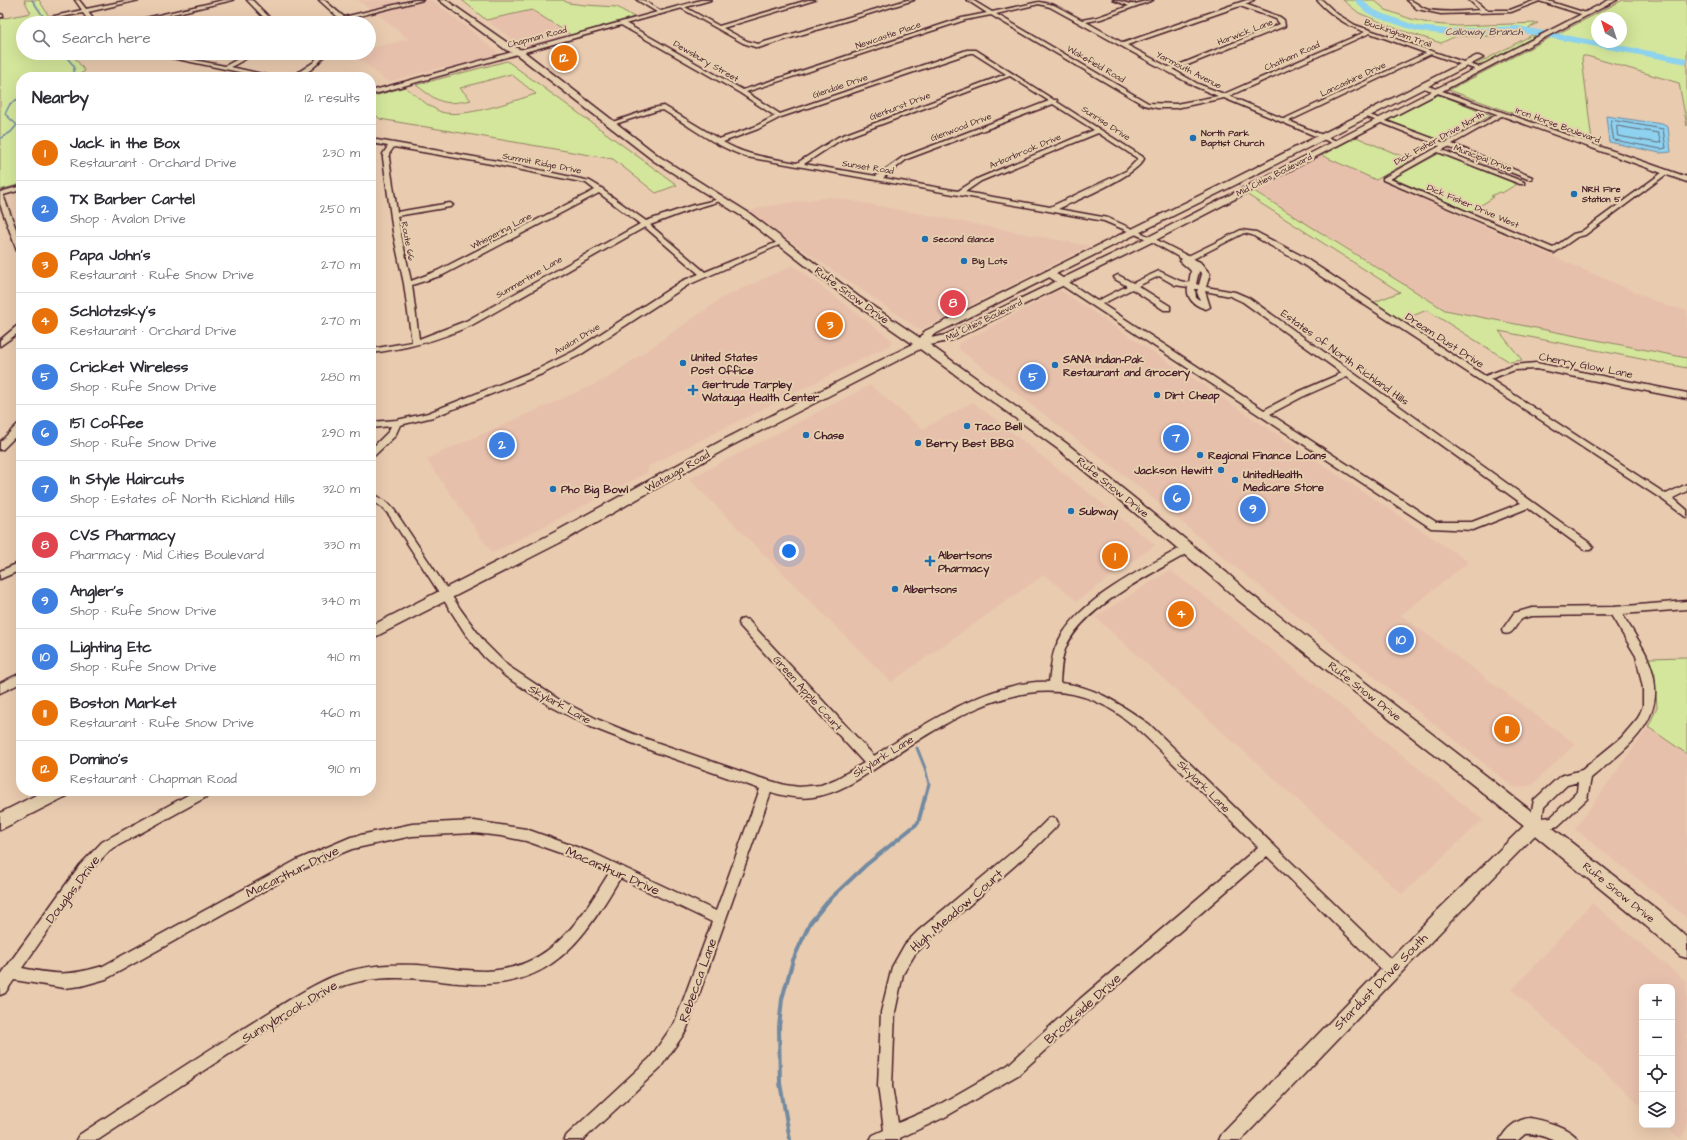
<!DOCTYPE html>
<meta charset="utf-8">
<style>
:root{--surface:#fff;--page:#f7f7f7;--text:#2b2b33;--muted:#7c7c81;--line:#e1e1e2;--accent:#0b8043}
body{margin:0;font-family:"Architects Daughter",sans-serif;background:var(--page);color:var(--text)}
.controls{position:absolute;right:12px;bottom:12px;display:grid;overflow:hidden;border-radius:8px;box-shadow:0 4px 16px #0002}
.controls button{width:36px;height:36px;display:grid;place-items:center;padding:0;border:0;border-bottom:1px solid var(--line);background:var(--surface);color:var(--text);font:20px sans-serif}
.compass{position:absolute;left:1591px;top:12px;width:36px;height:36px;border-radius:50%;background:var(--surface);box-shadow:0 4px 16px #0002;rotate:321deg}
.you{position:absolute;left:789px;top:551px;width:14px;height:14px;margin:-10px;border:3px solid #fff;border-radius:50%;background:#1a73e8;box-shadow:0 0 0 6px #1a73e833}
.badge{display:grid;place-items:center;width:26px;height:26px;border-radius:50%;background:var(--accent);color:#fff;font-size:13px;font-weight:700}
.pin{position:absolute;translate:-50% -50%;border:2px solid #fff;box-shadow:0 1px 4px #0006}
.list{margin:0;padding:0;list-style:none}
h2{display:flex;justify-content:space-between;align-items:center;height:52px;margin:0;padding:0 16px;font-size:17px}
h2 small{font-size:13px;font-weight:400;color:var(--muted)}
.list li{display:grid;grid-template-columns:26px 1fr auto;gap:12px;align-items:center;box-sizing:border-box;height:56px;padding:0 16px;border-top:1px solid var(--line)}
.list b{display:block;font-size:15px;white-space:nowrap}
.list p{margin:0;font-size:13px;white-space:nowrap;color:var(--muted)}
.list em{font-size:13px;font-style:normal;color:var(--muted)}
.icon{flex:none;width:22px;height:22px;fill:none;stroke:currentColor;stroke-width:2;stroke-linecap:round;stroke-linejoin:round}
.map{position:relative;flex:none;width:1687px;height:1140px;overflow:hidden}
.search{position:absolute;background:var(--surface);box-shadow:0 4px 16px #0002;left:16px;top:16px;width:360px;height:44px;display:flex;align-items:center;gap:10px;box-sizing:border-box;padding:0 14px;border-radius:22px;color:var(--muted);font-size:15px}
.panel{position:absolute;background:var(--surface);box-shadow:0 4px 16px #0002;left:16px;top:72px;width:360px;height:724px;border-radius:16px}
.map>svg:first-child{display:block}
.built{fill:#e7c0ac}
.green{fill:#d4e69b;stroke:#8f8263;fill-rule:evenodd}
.water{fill:#8dd2ef;stroke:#728aa1}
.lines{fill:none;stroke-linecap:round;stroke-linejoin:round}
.shore{stroke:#656779;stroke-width:1}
.stream-far3{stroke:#728aa1;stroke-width:1.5}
.stream-far2{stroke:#728aa1;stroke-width:2}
.stream-far1{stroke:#728aa1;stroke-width:3}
.stream{stroke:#728aa1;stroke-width:4}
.river{fill:#8dd2ef;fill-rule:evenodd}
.minor-casing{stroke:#4a1f2b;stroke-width:3}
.tertiary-casing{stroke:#4a1f2b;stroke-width:3}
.secondary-casing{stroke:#4a1f2b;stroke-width:3}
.minor{fill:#e5cfae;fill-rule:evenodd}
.tertiary{fill:#e5cfae;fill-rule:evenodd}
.secondary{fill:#e5cfae;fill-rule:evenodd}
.poi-dot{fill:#1f6fb2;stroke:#e5cfae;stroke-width:1.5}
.labels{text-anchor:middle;stroke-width:4;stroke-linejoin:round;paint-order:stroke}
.far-street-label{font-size:9px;fill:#4a1f2b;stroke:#e5cfae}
.far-poi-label{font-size:9px;font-weight:bold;fill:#4a1f2b;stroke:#e5cfae;text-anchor:start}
.far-water-label{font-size:10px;font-style:italic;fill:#543a48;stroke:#e5cfae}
.street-label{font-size:11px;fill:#4a1f2b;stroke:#e5cfae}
.poi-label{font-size:11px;font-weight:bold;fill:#4a1f2b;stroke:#e5cfae;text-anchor:start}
.near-street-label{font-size:13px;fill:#4a1f2b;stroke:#e5cfae}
</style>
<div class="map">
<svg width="1687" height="1140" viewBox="0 0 1687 1140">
<rect width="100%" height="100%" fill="#e9cbaf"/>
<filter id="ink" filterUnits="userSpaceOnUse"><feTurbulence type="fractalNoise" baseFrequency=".025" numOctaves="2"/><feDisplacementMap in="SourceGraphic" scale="8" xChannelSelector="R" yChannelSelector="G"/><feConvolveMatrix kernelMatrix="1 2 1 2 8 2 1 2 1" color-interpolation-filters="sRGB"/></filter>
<g filter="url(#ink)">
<!-- built -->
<path class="built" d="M358 0H411L370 10Z
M428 0H432L498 52 495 55 447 68 443 67 387 82 353 53H369V49L408 39 376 13Z
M532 10 571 35 527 47 521 46 486 20Z
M1321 155 1667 306 1687 310V358L1445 310 1254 191Z
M831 197 1090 246 920 330 748 212 761 207Z
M793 265 892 340 890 345 649 466 647 473 492 553 426 459 606 379 722 298Z
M1060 290 1469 562 1401 615 1575 744 1532 785 1515 788 1229 562 1148 494 960 350 958 344Z
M870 385 923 429 973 402 1155 545 1077 601 1044 575 891 682 689 479Z
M1170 570 1217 606 1483 820 1402 894 1095 617Z
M1648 727 1687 754V918L1575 829Z
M1592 903 1687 982V1129L1680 1139 1663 1125H1672V987H1642V1106L1512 990Z"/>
<!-- green -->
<path class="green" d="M24 0H39L53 23H23V53H71L85 71 75 77H21V184L0 190V19L31 13Z
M462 0H563L568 3 585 5 617 7 634 17 571 35 532 10 486 20Z
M1343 0H1374L1386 10 1411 19 1433 24 1458 26 1538 23 1514 36H1456L1441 43 1397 29 1359 13Z
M1623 0H1687V126L1679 83 1587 56H1583L1582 58 1592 142 1449 90ZM1597 18H1621V42H1597Z
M1532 35 1536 36 1479 66 1475 65Z
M507 61 677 185 656 193 613 159 380 119 371 110V97L405 87C417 96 427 106 441 112 463 119 513 101 536 94L511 74 460 88 471 100C442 106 439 102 416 85Z
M1437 95 1443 96 1491 115 1442 142 1387 120Z
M1356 137 1411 160 1376 180 1321 155Z
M1440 153 1512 182 1515 185 1502 193 1499 192 1491 196 1494 197 1470 212 1394 179V178Z
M1254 191 1445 310 1687 358V368L1499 331 1522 360 1510 362 1427 310 1400 321 1372 303 1400 292 1246 194Z
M1687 657V754L1648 727 1657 708 1655 674 1648 658Z"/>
<!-- water -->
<path class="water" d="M1606 116 1662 124 1668 127 1671 152 1660 153 1609 142Z"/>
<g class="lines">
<!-- shore -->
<path class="shore" d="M1611 120 1663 129 1666 148 1661 149 1614 140Z
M1617 126 1658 133 1661 142 1658 143 1618 136Z"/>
<!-- stream-far3 -->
<path class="stream-far3" d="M32 0 43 16 45 23
M63 53 74 66V73L70 77
M3 137 11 132 17 125 5 114 10 104 21 97"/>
<!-- stream-far2 -->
<path class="stream-far2" d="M0 139 4 136"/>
<!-- stream-far1 -->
<path class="stream-far1" d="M917 748 925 768 929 784 925 798"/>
<!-- stream -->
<path class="stream" d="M790 1140 780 1083 779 1027 782 999 793 960 810 923 829 900 866 865 918 823 925 797"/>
<!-- river -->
<path class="river" d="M1354 0H1363L1371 8 1381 13 1417 26 1448 29 1518 26 1687 58V64L1518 32 1448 35 1416 31 1375 17 1365 12Z"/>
<!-- minor casing -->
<g class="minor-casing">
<path id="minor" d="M75 0H79L86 9 130 0H139L88 12 96 23H90L83 13 50 19V17L82 10Z
M224 0H233L134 23H124Z
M247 0H252L275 23H269Z
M319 0H324L344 17 415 0H423L347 19 348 20 345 22C339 19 328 23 320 23L339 18Z
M637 0H643L664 13 660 14Z
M808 0H815L723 28 747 41 758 44 907 0H914L758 48 743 43 679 7 683 6 719 26Z
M967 0H972L992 12 1039 2 1054 5 1082 20 1098 17 1129 6 1113 0C1120 0 1128 5 1135 4 1141 3 1146 0 1153 0L1101 19 1086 22 1123 43 1238 3 1247 0H1254L1245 4 1280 17 1284 20 1285 26 1185 66 1172 69 1198 84 1224 94 1365 32C1346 25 1330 15 1317 0H1322L1337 14 1355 25 1481 68V70H1477L1431 54 1289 121 1339 142 1340 143 1337 145 1224 98 1176 108H1157L1144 105 991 15 965 20 746 92 780 114 967 50H976L1054 100H1057V102L1143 157 1144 159C1134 177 1079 199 1058 209L1108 218 1153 238 1188 256 1241 230 1256 232 1302 256 1485 376 1514 365 1536 363 1687 393V399L1536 369 1515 370 1490 379 1666 494 1687 484V491L1673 498 1687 510V518L1663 500 1296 260 1252 235 1244 233 1193 259 1200 262 1210 274 1206 287 1235 292 1249 298 1591 544 1593 547 1591 550H1585L1528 508 1473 530 1431 528 1046 275V271H1052L1097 301 1127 286 1115 279 1114 277 1118 275 1133 283 1159 271 1180 281 1189 283 1191 271C1188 267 1183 264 1180 261L1182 259 1149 240 1104 221 747 157C716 147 691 127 663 110L656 111 612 125 607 124 653 108 664 106 719 139 754 127 775 116 740 93 621 25V23H625L743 90 962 18 987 13ZM1039 4 1050 7 1194 86 1218 96 1176 104 1148 103 996 14ZM1240 6 1276 19 1280 24 1181 64 1168 67 1127 45ZM1370 33 1426 53 1284 119 1229 96ZM970 53H973L1006 74 838 137 797 163C771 158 746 156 723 142L758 129 781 117ZM1010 76 1049 101 903 157 876 176 804 164 842 139ZM1053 104 1094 130 977 179 958 191 883 178 907 159ZM1098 133 1137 158V160L1126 171 1050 207 965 192 981 181ZM1194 266 1202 274 1199 285 1196 284 1199 271ZM1159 276 1175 285 1188 287C1186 299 1195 306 1206 309L1210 307 1205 291 1230 296 1243 302 1342 373 1296 393 1264 410 1102 304 1132 289 1164 310H1170V306L1138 286ZM1195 289H1198L1197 292 1200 300 1196 298ZM1347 377 1521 503 1472 522H1436L1270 414 1302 397Z
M1407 0C1415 0 1420 8 1429 10 1446 13 1464 11 1480 10L1469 0H1474L1486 10H1510L1536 0H1542L1511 12 1441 14 1417 9Z
M0 14 3 15V17H0Z
M148 53H159L225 66 249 53H256L231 67 275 77H264Z
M317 53H323L324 56C317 66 304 77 291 77L314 62 318 56Z
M1500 113 1505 114 1452 144 1532 177V179H1528L1448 147 1442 150 1524 182V184H1520L1438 152 1390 179 1553 248 1573 234 1581 232 1663 172 1668 173 1585 235 1577 237 1554 253 1383 180V178L1440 146 1362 115 1367 114 1445 143Z
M371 139 497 161 590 181 603 189 604 191 646 221 690 206 724 198V200L693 209 650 225 705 272 780 241 786 242 688 285 580 355 542 374 433 417 400 425 395 436 374 456 371 457V449L388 432 391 426 371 428V422L397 420 428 413 536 370 574 351 682 281 699 274 645 227 472 325C439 340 406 349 371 353V349L412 342 404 284 393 232 383 158V154L388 146 371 143ZM394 147 497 165 586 183 595 190 437 271 411 281 397 216 450 207 453 205 450 203 397 212 389 158V154ZM599 193 640 224 466 321 419 339 412 285 443 275Z
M0 193 3 195 21 242V253L17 251 0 204Z
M18 325H21V331L0 346V340Z
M21 423V431L3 449 0 450V442L18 424Z
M371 492 389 504 395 511 461 610 485 643 508 666 558 699 599 720 641 737 757 777 785 785 799 787 821 785 836 779 864 763 740 626 739 623 740 620 744 619 748 620 874 756C919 727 993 679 1049 682 1051 669 1051 656 1057 644 1078 599 1142 570 1184 546H1190L1192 549 1190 552C1153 573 1083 607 1066 647 1061 658 1061 671 1060 683 1095 686 1121 705 1149 724L1397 965 1399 970 1397 975 1392 977 1387 975 1267 856 1090 1009 1018 1075 945 1117 900 1138V1140H870L873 1135 884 1130 878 1086 881 1012 892 967 905 944 918 931 1027 840 1048 819 1052 817 1056 819 1058 823 1056 827 1035 848 928 941 915 954 903 974 895 1012 892 1086 898 1123 935 1107 1008 1065 1080 999 1258 847C1232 821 1205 795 1179 769 1154 745 1129 716 1097 702 1024 669 947 721 888 760 865 775 841 793 813 797 799 799 784 796 771 792L686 1031 660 1068 583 1140H564L567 1135 650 1058 675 1022 712 922 620 878C588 932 557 982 487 984 466 985 444 981 423 979 394 977 365 977 338 988 313 999 291 1015 268 1029 211 1065 155 1103 98 1140H76L79 1135C138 1096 197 1057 257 1020 282 1005 306 988 332 977 360 965 388 964 418 965 441 967 464 971 486 971 550 969 579 922 609 873L586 862 526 841 501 836 474 833 412 836 352 849 305 868 106 979 81 986 64 988 14 980 5 993 0 995V976L80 865 102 842 195 791H212L210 795 110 850 88 873 22 968C57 975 69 976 103 966L297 860 351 837 412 824 474 821 526 829 593 853 716 911 760 789 655 752 591 727 550 706 505 676 484 657 465 633 389 515 383 508 371 500Z
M21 562V570L0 579V571Z
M1687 601V609L1622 614C1630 627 1639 640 1646 654 1674 715 1633 743 1591 778L1587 799 1558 826 1535 831 1531 829 1529 825 1534 800 1560 776 1582 770 1621 738 1638 718 1643 706V688L1636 656 1611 615 1532 616C1529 617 1525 617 1522 619 1515 623 1514 637 1503 633L1502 630 1514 613 1532 608 1614 607ZM1578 782 1577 792 1551 817 1542 818 1544 807 1567 785Z
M21 673V683L0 693V683Z
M1530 1118C1543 1120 1572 1128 1578 1140 1570 1140 1561 1140 1554 1140 1544 1137 1536 1133 1525 1134L1518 1140H1500C1506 1128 1517 1119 1530 1118Z"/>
</g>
<!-- tertiary casing -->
<g class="tertiary-casing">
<path id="tertiary" d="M701 0H711L371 95V91Z
M1536 0H1545L1589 14 1584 15Z
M1421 85H1425L1687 177V182L1421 87Z
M21 186V190L0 196V192Z
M1535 818 1540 820 1542 825 1540 830 1445 927 1241 1140H1219L1222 1134 1433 915 1530 820Z"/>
</g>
<!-- secondary casing -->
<g class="secondary-casing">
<path id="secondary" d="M439 0H446L512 46 522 50 660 157 749 213 859 297 920 338 925 331 1231 180 1476 56H1479L1483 58 1237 184 933 335 931 338 945 335 1148 237 1609 0H1617L1154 241 952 340 930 345 1066 443 1227 573 1248 592 1489 778 1660 912 1687 937V958L1680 956 1646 926 1477 788 1238 600 1217 581 1058 449 920 349 729 447 565 540 371 639V626L555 532 721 441 913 344 851 301 743 217 654 161 516 54 506 50Z
M44 791H69L67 796 0 830V813Z"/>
</g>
<!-- minor -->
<use href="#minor" class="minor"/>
<!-- tertiary -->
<use href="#tertiary" class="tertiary"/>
<!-- secondary -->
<use href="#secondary" class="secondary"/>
</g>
</g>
<!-- markers -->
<g class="poi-dot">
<circle cx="1193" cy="138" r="4"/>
<circle cx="1574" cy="194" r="4"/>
<circle cx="925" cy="239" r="4"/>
<circle cx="964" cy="261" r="4"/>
<circle cx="683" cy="363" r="4"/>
<circle cx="1055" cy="365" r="4"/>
<path d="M691 384h4v4h4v4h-4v4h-4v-4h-4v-4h4z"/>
<circle cx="1157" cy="395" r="4"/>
<circle cx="967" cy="426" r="4"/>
<circle cx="806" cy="435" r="4"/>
<circle cx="918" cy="443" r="4"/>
<circle cx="1200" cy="455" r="4"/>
<circle cx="1221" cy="470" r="4"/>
<circle cx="1235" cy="480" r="4"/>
<circle cx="553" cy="489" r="4"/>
<circle cx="1071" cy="511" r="4"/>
<path d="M928 555h4v4h4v4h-4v4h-4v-4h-4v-4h4z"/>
<circle cx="895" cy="589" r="4"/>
</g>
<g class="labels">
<!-- far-street labels -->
<g class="far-street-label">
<text transform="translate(1245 32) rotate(-21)" y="3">Harwick Lane</text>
<text transform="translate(1398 33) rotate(19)" y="3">Buckingham Trail</text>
<text transform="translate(888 35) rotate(-19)" y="3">Newcastle Place</text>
<text transform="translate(537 37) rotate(-15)" y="3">Chapman Road</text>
<text transform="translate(1292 56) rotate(-24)" y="3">Chatham Road</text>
<text transform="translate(706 61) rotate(30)" y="3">Dewsbury Street</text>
<text transform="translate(1096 64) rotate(30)" y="3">Wakefield Road</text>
<text transform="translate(1189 70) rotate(27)" y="3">Yarmouth Avenue</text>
<text transform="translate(1353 79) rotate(-25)" y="3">Lancashire Drive</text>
<text transform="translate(840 86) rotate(-19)" y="3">Glendale Drive</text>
<text transform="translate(900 106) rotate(-21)" y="3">Glenhurst Drive</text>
<text transform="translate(1106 123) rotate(33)" y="3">Sunrise Drive</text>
<text transform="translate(1558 125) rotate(20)" y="3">Iron Horse Boulevard</text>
<text transform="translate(961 127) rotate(-21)" y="3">Glenwood Drive</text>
<text transform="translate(1439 138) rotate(-29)" y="3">Dick Fisher Drive North</text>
<text transform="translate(1025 151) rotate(-23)" y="3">Arborbrook Drive</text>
<text transform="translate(1483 158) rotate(21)" y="3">Municipal Drive</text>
<text transform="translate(542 163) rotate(11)" y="3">Summit Ridge Drive</text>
<text transform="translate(868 167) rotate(9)" y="3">Sunset Road</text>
<text transform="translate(1274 175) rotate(-27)" y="3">Mid Cities Boulevard</text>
<text transform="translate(1473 206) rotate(23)" y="3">Dick Fisher Drive West</text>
<text transform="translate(501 231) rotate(-28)" y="3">Whispering Lane</text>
<text transform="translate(408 241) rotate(79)" y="3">Route 66</text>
<text transform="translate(529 277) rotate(-30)" y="3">Summertime Lane</text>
<text transform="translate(984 320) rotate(-26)" y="3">Mid Cities Boulevard</text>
<text transform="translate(577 339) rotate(-31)" y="3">Avalon Drive</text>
</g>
<!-- far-poi labels -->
<g class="far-poi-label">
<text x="1201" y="136">North Park<tspan x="1201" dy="10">Baptist Church</tspan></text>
<text x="1582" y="192">NRH Fire<tspan x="1582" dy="10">Station 5</tspan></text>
<text x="933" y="242">Second Glance</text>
<text x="972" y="264">Big Lots</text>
</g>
<!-- far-water labels -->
<g class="far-water-label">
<text x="1484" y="35">Calloway Branch</text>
</g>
<!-- street labels -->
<g class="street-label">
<text transform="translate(852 295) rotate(36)" y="4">Rufe Snow Drive</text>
<text transform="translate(1445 340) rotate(33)" y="4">Dream Dust Drive</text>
<text transform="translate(1345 357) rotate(36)" y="4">Estates of North Richland Hills</text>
<text transform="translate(1586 365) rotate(11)" y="4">Cherry Glow Lane</text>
<text transform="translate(677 471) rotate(-30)" y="4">Watauga Road</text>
<text transform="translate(1113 487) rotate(39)" y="4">Rufe Snow Drive</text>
<text transform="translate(1365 691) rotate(38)" y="4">Rufe Snow Drive</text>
<text transform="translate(808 693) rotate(48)" y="4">Green Apple Court</text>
<text transform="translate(560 704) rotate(29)" y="4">Skylark Lane</text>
<text transform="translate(883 756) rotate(-32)" y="4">Skylark Lane</text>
<text transform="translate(1204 786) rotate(45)" y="4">Skylark Lane</text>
<text transform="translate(1619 892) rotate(39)" y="4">Rufe Snow Drive</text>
</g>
<!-- poi labels -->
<g class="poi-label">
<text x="691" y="361">United States<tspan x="691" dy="13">Post Office</tspan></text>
<text x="1063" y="363">SANA Indian-Pak<tspan x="1063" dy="13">Restaurant and Grocery</tspan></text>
<text x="702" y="388">Gertrude Tarpley<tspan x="702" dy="13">Watauga Health Center</tspan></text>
<text x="1165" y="399">Dirt Cheap</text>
<text x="975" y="430">Taco Bell</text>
<text x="814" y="439">Chase</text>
<text x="926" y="447">Berry Best BBQ</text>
<text x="1208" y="459">Regional Finance Loans</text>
<text x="1213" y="474" text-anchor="end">Jackson Hewitt</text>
<text x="1243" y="478">UnitedHealth<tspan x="1243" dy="13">Medicare Store</tspan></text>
<text x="561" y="493">Pho Big Bowl</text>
<text x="1079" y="515">Subway</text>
<text x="938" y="559">Albertsons<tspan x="938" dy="13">Pharmacy</tspan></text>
<text x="903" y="593">Albertsons</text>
</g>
<!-- near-street labels -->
<g class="near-street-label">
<text transform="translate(613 870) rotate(24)" y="5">Macarthur Drive</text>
<text transform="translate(292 871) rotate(-26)" y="5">Macarthur Drive</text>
<text transform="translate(72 889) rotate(-53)" y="5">Douglas Drive</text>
<text transform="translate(956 910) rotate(-41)" y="5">High Meadow Court</text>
<text transform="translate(697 980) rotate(-70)" y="5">Rebecca Lane</text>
<text transform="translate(1380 981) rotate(-46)" y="5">Stardust Drive South</text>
<text transform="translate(1082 1008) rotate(-42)" y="5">Brookside Drive</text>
<text transform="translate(289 1011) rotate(-31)" y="5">Sunnybrook Drive</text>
</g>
</g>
</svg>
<div class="controls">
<button>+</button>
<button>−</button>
<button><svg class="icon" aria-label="locate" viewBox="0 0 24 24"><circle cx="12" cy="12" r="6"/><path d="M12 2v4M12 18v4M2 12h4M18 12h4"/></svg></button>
<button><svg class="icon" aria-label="layers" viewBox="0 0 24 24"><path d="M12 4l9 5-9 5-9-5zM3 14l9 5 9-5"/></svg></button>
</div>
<svg class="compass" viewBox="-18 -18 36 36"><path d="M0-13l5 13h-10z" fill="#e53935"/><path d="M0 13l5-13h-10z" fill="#7c7c81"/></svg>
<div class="you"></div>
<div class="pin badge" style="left:1115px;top:556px;background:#e8710a">1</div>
<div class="pin badge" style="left:502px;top:445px;background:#3f7fe0">2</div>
<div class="pin badge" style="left:830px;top:325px;background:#e8710a">3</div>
<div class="pin badge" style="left:1181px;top:614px;background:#e8710a">4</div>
<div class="pin badge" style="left:1033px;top:377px;background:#3f7fe0">5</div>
<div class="pin badge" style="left:1177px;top:498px;background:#3f7fe0">6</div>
<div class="pin badge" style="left:1176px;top:438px;background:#3f7fe0">7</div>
<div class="pin badge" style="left:953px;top:303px;background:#e0444e">8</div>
<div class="pin badge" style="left:1253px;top:509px;background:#3f7fe0">9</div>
<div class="pin badge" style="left:1401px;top:640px;background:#3f7fe0">10</div>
<div class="pin badge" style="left:1507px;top:729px;background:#e8710a">11</div>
<div class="pin badge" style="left:564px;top:58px;background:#e8710a">12</div>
<div class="search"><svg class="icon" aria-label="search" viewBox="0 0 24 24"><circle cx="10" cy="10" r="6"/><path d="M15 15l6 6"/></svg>Search here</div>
<section class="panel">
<h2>Nearby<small>12 results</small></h2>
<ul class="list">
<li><span class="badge" style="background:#e8710a">1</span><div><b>Jack in the Box</b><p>Restaurant · Orchard Drive</p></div><em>230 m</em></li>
<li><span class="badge" style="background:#3f7fe0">2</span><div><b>TX Barber Cartel</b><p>Shop · Avalon Drive</p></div><em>250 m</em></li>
<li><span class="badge" style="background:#e8710a">3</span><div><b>Papa John's</b><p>Restaurant · Rufe Snow Drive</p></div><em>270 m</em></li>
<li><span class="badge" style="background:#e8710a">4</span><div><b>Schlotzsky's</b><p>Restaurant · Orchard Drive</p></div><em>270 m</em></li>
<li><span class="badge" style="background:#3f7fe0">5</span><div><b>Cricket Wireless</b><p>Shop · Rufe Snow Drive</p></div><em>280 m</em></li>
<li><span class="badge" style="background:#3f7fe0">6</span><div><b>151 Coffee</b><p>Shop · Rufe Snow Drive</p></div><em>290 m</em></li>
<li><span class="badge" style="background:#3f7fe0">7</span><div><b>In Style Haircuts</b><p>Shop · Estates of North Richland Hills</p></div><em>320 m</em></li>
<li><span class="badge" style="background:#e0444e">8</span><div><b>CVS Pharmacy</b><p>Pharmacy · Mid Cities Boulevard</p></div><em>330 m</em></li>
<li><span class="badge" style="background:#3f7fe0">9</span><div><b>Angler's</b><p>Shop · Rufe Snow Drive</p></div><em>340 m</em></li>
<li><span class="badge" style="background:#3f7fe0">10</span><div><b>Lighting Etc</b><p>Shop · Rufe Snow Drive</p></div><em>410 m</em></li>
<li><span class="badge" style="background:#e8710a">11</span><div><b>Boston Market</b><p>Restaurant · Rufe Snow Drive</p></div><em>460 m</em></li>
<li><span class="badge" style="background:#e8710a">12</span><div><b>Domino's</b><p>Restaurant · Chapman Road</p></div><em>910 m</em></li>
</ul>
</section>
</div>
